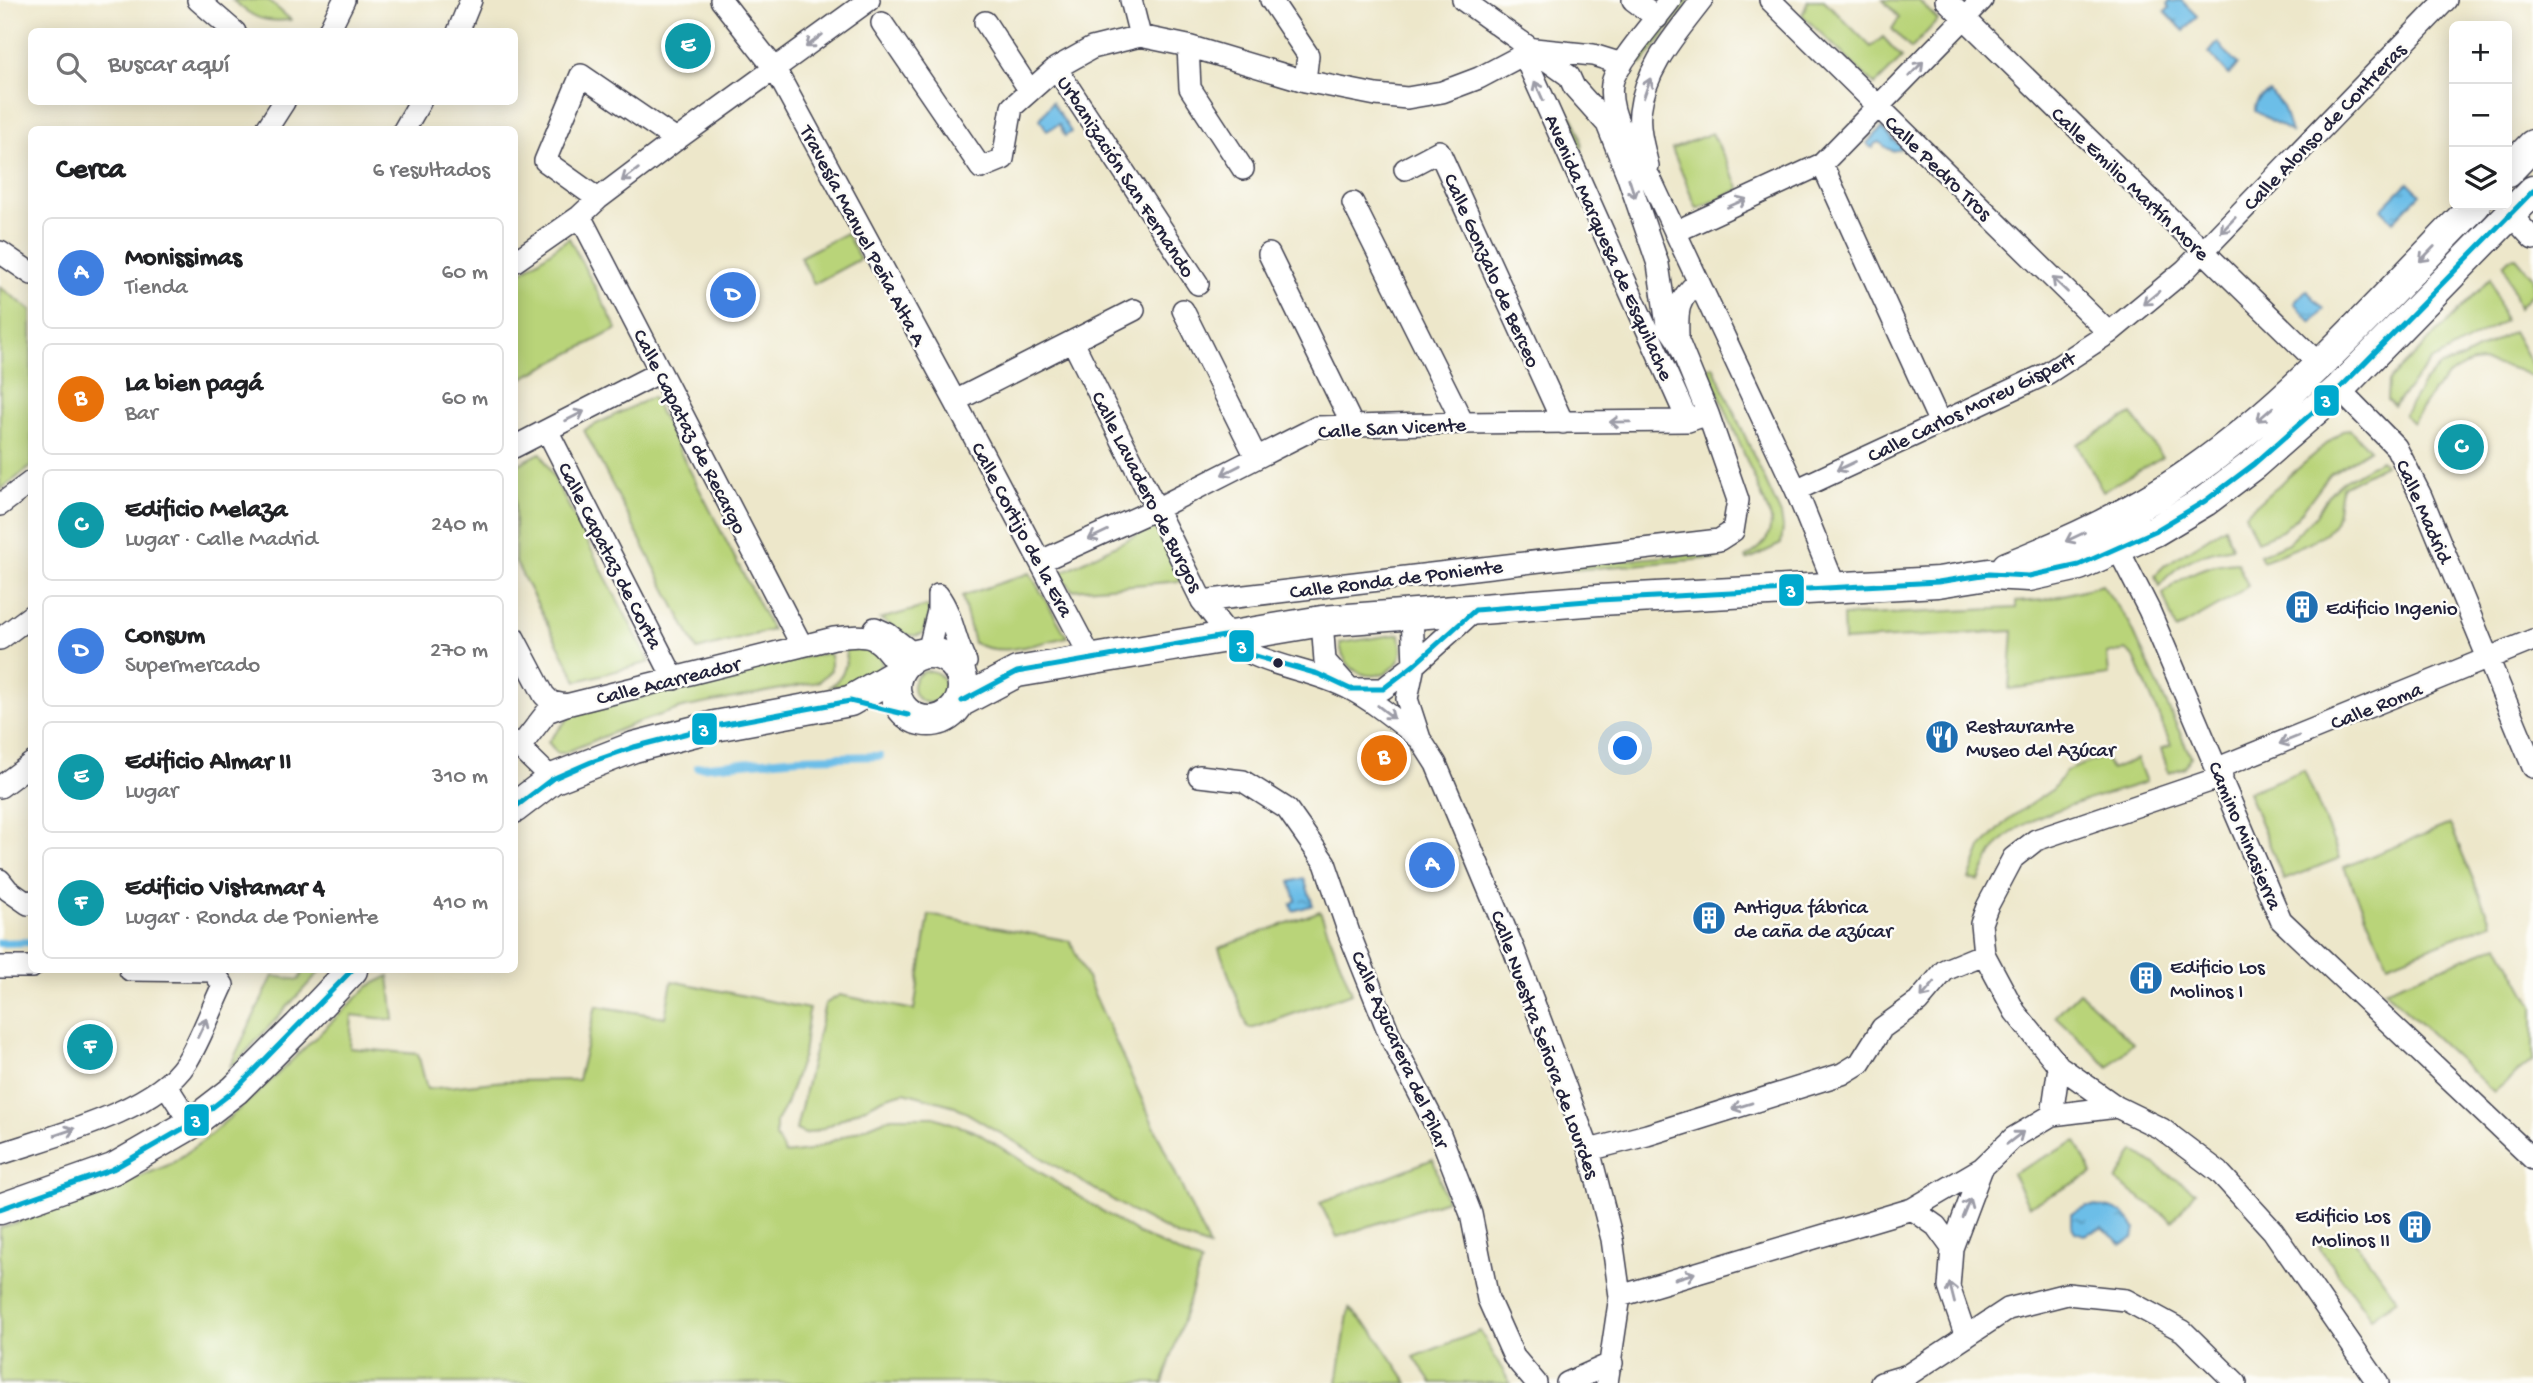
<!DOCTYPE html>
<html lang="es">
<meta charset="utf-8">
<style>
:root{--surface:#fff;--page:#f6f6f6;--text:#202124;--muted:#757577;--line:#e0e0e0;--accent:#1f6fb2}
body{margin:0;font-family:"Gochi Hand",sans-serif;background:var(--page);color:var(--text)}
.controls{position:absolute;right:21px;top:21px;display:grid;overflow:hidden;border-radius:10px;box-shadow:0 4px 18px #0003}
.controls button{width:63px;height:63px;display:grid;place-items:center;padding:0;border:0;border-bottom:2px solid var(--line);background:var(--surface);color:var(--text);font:35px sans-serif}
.you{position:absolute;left:1626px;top:749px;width:24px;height:24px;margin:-18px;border:5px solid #fff;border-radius:50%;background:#1a73e8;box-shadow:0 0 0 10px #1a73e833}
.badge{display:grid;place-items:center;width:46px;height:46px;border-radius:50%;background:var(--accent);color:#fff;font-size:23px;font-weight:700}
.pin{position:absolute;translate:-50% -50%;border:4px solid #fff;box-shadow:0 2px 7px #0006}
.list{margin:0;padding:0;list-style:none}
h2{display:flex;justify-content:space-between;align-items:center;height:91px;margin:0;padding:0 28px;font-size:30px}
h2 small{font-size:23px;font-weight:400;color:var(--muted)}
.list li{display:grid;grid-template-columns:46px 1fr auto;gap:21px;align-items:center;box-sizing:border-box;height:112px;margin:0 14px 14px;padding:0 14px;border:2px solid var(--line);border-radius:10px}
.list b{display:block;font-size:26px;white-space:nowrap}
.list p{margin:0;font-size:23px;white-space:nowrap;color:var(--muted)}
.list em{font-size:23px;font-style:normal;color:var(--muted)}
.icon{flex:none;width:38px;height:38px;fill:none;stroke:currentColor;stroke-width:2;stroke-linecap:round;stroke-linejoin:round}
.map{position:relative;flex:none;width:2533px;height:1383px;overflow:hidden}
.search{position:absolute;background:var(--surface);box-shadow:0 4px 18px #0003;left:28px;top:28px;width:490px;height:77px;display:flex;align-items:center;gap:18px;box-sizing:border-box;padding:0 24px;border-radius:10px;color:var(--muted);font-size:26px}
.panel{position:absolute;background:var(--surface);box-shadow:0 4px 18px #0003;left:28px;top:126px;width:490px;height:847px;border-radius:10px}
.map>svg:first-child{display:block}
.grass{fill:#b9d479;stroke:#6e7b5a;stroke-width:2}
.water{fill:url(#water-ripples);stroke:#477092;stroke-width:2}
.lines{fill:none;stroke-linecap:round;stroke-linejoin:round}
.stream{stroke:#6cbee8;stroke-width:8}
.street-casing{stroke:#404050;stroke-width:24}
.secondary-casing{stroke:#404050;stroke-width:33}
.street{stroke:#fff;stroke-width:21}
.secondary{stroke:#fff;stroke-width:30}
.bus-1-casing{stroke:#fdfcf7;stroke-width:10}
.bus-1{stroke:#00a9ce;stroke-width:5}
.oneway{stroke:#9c9ca7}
.bus-dot{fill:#22223b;stroke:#fdfcf7;stroke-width:2.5}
.labels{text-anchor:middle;stroke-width:5;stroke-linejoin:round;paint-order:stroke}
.street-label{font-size:21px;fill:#22223b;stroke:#fdfcf7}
.poi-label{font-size:21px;fill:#22223b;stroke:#fdfcf7;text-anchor:start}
.line-badge{stroke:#fdfcf7;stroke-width:2.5}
.badge-label{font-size:19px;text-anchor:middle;font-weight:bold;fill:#fff}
</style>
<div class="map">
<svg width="2533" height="1383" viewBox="0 0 2533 1383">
<defs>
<pattern id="water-ripples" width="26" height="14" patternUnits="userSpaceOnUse" patternTransform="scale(1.75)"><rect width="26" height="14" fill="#6cbee8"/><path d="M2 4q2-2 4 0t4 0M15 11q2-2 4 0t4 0" fill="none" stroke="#589abd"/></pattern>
</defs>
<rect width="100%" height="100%" fill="#fdfcf7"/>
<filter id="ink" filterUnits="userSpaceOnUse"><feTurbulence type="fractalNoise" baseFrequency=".0143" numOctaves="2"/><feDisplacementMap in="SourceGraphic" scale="14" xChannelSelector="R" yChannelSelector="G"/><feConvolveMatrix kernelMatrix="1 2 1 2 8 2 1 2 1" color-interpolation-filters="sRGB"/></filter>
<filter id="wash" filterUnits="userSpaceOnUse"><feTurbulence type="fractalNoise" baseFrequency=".00686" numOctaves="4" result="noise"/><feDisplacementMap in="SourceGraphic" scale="28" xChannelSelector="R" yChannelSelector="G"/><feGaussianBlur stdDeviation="1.57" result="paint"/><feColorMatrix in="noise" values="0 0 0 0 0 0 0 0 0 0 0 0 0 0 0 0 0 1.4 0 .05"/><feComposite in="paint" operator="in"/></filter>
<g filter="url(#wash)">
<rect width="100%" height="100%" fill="#ede7ca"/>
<!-- grass -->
<path class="grass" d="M232 0H268L291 20C263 23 253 18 232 0Z
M1681 0H1690L1642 64H1640L1637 58Z
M1808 0H1824L1871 47 1883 37 1902 58 1875 85 1802 15Z
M1883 0H1918L1938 20 1911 49 1892 29 1899 18Z
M1554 102C1577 113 1584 138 1581 162Z
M1712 133 1740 189 1697 209 1672 149Z
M846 233 860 259 814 284 800 257Z
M569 238 617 329 515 382V277Z
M2516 258 2533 278V292L2519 308 2504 264 2509 259Z
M2491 278 2504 321 2430 362 2394 406 2387 400 2388 382Z
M0 287 31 310 32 466 0 490Z
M2513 331 2533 367V378C2522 370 2511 367 2497 365 2492 364 2486 362 2481 362 2449 363 2426 399 2413 423L2404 415 2423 384 2438 367 2461 359Z
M1713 366 1781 515 1783 528 1781 544 1747 560 1746 557C1763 548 1771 538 1771 518L1708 368Z
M652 397 772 630 697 650 584 430Z
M2132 414 2162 457 2103 491 2077 444Z
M2350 430 2370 449 2330 474 2298 516 2282 531 2257 541 2245 514 2342 431Z
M540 453H541L650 662 577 681 515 561V466Z
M2381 460 2385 465 2342 487C2337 499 2341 514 2333 525 2322 541 2282 553 2263 561L2260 555 2288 543 2316 515 2328 495 2339 484Z
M1154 526 1181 581 1072 590 1060 573Z
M2225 527 2232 547C2201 553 2179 561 2159 586L2155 575 2165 565Z
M1716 552 1717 558 1573 570 1572 565Z
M2237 562 2248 586 2225 602 2176 630 2163 594C2186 573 2206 564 2237 562Z
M1030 573 1067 637C1037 643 1002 658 974 643L962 596Z
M2102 585 2129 622 2191 757 2185 767 2169 773 2161 749 2171 745 2134 657 2126 650 2107 654 2109 675 2009 689 2013 631 1844 641 1843 616 2016 608V602L2044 600Z
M928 606 929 617 922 634C906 640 894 627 880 619Z
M1400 634C1400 639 1402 645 1402 650 1398 683 1345 687 1340 643Z
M865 645 880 656 882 664 873 681 830 687C843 676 849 665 845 648Z
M829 653 831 660V670L818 682 682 708 636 723 564 753H557L548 742 571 715 776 662Z
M913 687a16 16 0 1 1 32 0a16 16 0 1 1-32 0Z
M2105 756 2111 770 2137 759 2146 782C2107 795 2032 812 2004 839 1991 850 1986 866 1979 881L1969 879 1981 848 2010 818 2053 789 2066 771Z
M2304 770 2340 858 2284 880 2248 792Z
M2450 824 2491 923 2388 964 2344 867Z
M1320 911 1352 993 1254 1028H1248L1219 948Z
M929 915 1070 941 1209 1247 1178 1236 1136 1214 955 1106 904 1092 884 1098 822 1129 805 1134 796 1130 825 1004 840 995 914 1010Z
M2499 945 2533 1006V1060L2494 1092 2384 990Z
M304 970H321L235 1064 230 1066 273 976 299 980Z
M389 976 394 1020 352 1015 350 1048 418 1054 427 1089 505 1081 578 1080 596 1006 665 1017 672 981 809 1009 803 1055 786 1104 776 1121V1137L785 1154 808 1151 891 1117H934L976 1132 1139 1234 1201 1263 1163 1383H0V1228L79 1201 171 1164 204 1140 264 1087 369 986Z
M2079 992 2133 1043 2109 1067 2055 1016Z
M2076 1141 2092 1174 2029 1206 2012 1174Z
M2134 1151 2195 1192 2173 1221 2116 1181Z
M1433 1159 1446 1200 1337 1237 1320 1203Z
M2347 1230 2397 1299 2371 1318 2319 1247Z
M1349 1308 1375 1334 1408 1383H1337Z
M1480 1331 1510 1383H1432L1414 1357Z"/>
<!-- water -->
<path class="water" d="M2170 0 2174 2 2181 0 2197 16 2184 31 2165 12 2169 8 2167 4Z
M2218 42 2228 55 2238 64 2229 75 2209 53Z
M2270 92 2283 107 2291 132 2255 111C2254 102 2261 94 2270 92Z
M1052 102 1071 132 1065 136 1059 124 1047 131 1040 119Z
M1882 128 1902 148C1892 154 1887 148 1879 142L1874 144 1873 148 1870 147 1867 143Z
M2408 182 2420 194 2393 221 2381 209Z
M2306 290 2324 309 2312 323 2294 303Z
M1304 878 1313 905 1293 911 1291 904 1296 900 1290 882Z
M2086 1206C2107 1206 2126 1208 2135 1229L2133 1238 2122 1244 2102 1228 2084 1235 2075 1232 2071 1225V1214Z"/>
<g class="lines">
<!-- stream -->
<path class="stream" d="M698 767 798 758 880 756
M0 943 32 942"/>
</g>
</g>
<g filter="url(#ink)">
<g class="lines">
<!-- street casing -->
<g class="street-casing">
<path id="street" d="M198 0 235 32
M721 0 775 69 955 401 1091 658
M1131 0 1140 36
M1271 0 1308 55 1305 81
M1463 0 1569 76 1574 87 1607 124 1627 174 1658 264 1667 325 1678 341 1708 414
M1633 0 1657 18
M1670 0C1657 18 1614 66 1612 84 1607 116 1634 153 1650 178L1796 490 1836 589
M1770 0 2109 333
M1946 0 2319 364
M985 22 1030 91
M882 23 981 168 1003 159 1012 107 1056 68 1092 48 1140 36 1188 46 1305 81 1376 95 1407 98 1442 92 1479 78 1534 49 1593 55 1622 64
M328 32 344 0
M458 32 471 0
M1188 46 1190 88 1243 169
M1523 53 1688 421
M1056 68 1198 284
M266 130 284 102
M404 130 420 102
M1822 164 1940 423
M1648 166C1644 149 1638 130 1640 112 1645 68 1676 34 1702 0
M1405 169 1439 151 1563 423
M598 199 545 161 581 75 676 140
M1353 203 1463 423
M2510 214 2533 239
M580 216 802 646
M1675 232 1822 164 1982 0
M0 252 32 274
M1269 254 1353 426
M514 262 580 216 598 199 676 140 869 0
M1183 310 1256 457
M1678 336C1677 310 1677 300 1698 282
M1073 342 1202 601C1217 619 1233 646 1254 655 1284 669 1318 672 1350 689 1375 702 1397 721 1420 739
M2339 389 2396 447 2421 496 2533 767
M955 401 1134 310
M547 430 674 679
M514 447 660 372
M1796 490 2048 373 2109 333 2185 270 2446 0
M0 505 32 481
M2118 549 2149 610 2281 920 2533 1159
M1041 561 1156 509 1317 427 1463 423 1688 421 1708 414 1738 500 1733 531 1719 540 1202 601
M938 595C953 615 954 640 966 662
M1412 614 1414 665 1407 699 1420 739 1436 764 1514 950 1589 1150 1612 1239 1620 1296 1607 1383
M1322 621 1325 661 1350 689H1383L1414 665 1475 610
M875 628 888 634 915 655
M514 638 544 695 551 702 566 705
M0 639 32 615
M928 652 938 611V595
M514 742 552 779
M520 747 547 712 566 705 834 638C875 634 875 635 900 668
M2218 768 2533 640
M1199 776 1243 781 1287 809 1325 863 1349 933 1391 1038 1440 1134 1471 1214 1488 1299 1514 1357 1536 1383
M2222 777 2036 840 2013 858 1987 907 1981 923 1984 954 2015 1012 2059 1066 2117 1107 2162 1129 2219 1172 2273 1231 2378 1383
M0 787 32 763
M0 880 8 890 28 904 32 901
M0 967H32
M166 1085 191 1124
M2052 1115 2059 1066
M1589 1150 1647 1135 1842 1074 1860 1063 1882 1028 1918 1002 1945 970 1984 954
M0 1154C53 1136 155 1111 186 1063 201 1039 211 1010 223 985L213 971 130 970
M1912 1209 1936 1226 1952 1248
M1620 1296 1912 1209 1982 1168
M1966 1337 1949 1287 1952 1248 1982 1168 2013 1138 2052 1115 2117 1107
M1567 1383 1612 1363
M1881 1383 1908 1375 2008 1309 2067 1294 2126 1300 2183 1331 2236 1383"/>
</g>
<!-- secondary casing -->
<g class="secondary-casing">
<path id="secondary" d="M2507 172 2533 145
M2007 567C2070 542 2136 512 2192 472 2298 398 2384 297 2475 205
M895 687a34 34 0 1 1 68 0a34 34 0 1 1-68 0Z
M962 701 1017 672 1322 621 1599 600 1938 582 1989 574 2029 576 2079 565 2155 531 2205 501 2254 464 2339 389 2533 191
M514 808 552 779 634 747 715 726 850 701 897 674
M0 1209 113 1169 191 1124 235 1090 298 1027 352 970"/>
</g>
<!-- street -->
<use href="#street" class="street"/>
<!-- secondary -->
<use href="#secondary" class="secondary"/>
<!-- bus-1 casing -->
<g class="bus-1-casing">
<path id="bus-1" d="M962 701 1017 672 1230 635 1252 655 1318 674 1350 689H1383L1414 665 1475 610 1599 600 1938 582 1989 574 2029 576 2079 565 2155 531 2205 501 2254 464 2339 389 2533 191
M514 808 552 779 591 762 634 747 715 726 850 701 908 715
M0 1209 113 1169 191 1124 235 1090 352 970"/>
</g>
<!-- bus-1 -->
<use href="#bus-1" class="bus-1"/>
</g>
<!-- one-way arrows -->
<defs><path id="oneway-shaft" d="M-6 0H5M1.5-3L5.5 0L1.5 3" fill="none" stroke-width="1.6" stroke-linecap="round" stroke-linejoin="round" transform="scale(1.75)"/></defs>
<g class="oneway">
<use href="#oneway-shaft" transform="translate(814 41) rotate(143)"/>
<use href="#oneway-shaft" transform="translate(1916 69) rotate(-46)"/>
<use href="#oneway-shaft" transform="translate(1647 88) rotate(-71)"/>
<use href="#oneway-shaft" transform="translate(1539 91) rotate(-114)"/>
<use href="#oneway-shaft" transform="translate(630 175) rotate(143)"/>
<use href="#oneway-shaft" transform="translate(1632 188) rotate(72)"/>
<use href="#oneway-shaft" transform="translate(1737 203) rotate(-24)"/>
<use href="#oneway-shaft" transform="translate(2228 225) rotate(134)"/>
<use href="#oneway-shaft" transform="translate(2427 254) rotate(134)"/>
<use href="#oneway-shaft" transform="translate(2060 285) rotate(-136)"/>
<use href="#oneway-shaft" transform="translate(2151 298) rotate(140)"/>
<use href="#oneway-shaft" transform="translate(2265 414) rotate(139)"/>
<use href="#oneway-shaft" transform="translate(575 416) rotate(-27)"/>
<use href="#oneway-shaft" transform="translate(1620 422) rotate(179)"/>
<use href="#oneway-shaft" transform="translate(1846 466) rotate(155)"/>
<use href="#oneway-shaft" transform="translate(1231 470) rotate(153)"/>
<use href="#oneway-shaft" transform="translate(1098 535) rotate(155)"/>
<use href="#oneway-shaft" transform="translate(2075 537) rotate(155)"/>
<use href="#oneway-shaft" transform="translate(1386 712) rotate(38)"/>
<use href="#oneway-shaft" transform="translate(2289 740) rotate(158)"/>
<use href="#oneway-shaft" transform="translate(1928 990) rotate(130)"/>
<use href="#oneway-shaft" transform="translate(202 1028) rotate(-65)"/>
<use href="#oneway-shaft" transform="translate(1742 1106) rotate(163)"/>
<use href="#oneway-shaft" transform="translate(65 1132) rotate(-19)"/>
<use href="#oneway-shaft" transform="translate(2015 1138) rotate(-37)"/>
<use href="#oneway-shaft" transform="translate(1966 1208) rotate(-68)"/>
<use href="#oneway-shaft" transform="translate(1685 1276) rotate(-17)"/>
<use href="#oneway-shaft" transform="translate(1952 1293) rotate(-104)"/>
</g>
</g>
<!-- icons -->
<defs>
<g id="building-disc" transform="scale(1.75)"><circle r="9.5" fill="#1f6fb2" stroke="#fdfcf7"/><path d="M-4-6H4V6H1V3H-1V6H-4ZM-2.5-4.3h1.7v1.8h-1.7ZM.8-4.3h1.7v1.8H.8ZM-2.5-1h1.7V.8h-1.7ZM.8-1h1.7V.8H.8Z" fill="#fff"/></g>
<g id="restaurant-disc" transform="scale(1.75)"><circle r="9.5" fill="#1f6fb2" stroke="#fdfcf7"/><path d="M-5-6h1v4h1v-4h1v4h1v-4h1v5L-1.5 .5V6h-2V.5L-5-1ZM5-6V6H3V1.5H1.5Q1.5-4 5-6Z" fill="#fff"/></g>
</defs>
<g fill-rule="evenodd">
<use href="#building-disc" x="2302" y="607"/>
<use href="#restaurant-disc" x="1942" y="737"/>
<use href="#building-disc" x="1709" y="918"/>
<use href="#building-disc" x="2146" y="978"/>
<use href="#building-disc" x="2415" y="1227"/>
</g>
<!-- markers -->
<circle class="bus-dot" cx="1278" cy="663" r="6"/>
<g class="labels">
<!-- street labels -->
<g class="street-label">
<text transform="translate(2324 126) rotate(-46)" y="7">Calle Alonso de Contreras</text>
<text transform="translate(1939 167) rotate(44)" y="7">Calle Pedro Tros</text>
<text transform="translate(1127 176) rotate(57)" y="7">Urbanización San Fernando</text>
<text transform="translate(2131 183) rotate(44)" y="7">Calle Emilio Martín More</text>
<text transform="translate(864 235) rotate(62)" y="7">Travesía Manuel Peña Alta A</text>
<text transform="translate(1610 247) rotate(66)" y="7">Avenida Marquesa de Esquilache</text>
<text transform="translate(1493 270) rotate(66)" y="7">Calle Gonzalo de Berceo</text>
<text transform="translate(1971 406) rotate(-26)" y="7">Calle Carlos Moreu Gispert</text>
<text transform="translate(1392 427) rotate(-3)" y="7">Calle San Vicente</text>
<text transform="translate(691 431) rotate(63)" y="7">Calle Capataz de Recargo</text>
<text transform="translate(1148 491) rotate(63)" y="7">Calle Lavadero de Burgos</text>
<text transform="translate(2425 511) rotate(66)" y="7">Calle Madrid</text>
<text transform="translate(1023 529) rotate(62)" y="7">Calle Cortijo de la Era</text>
<text transform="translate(611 555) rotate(63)" y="7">Calle Capataz de Corta</text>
<text transform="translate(1396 578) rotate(-7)" y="7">Calle Ronda de Poniente</text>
<text transform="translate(668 680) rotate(-14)" y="7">Calle Acarreador</text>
<text transform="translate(2376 705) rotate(-22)" y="7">Calle Roma</text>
<text transform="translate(2246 835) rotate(67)" y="7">Camino Minasierra</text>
<text transform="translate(1546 1044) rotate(70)" y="7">Calle Nuestra Señora de Lourdes</text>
<text transform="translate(1401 1049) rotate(66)" y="7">Calle Azucarera del Pilar</text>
</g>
<!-- poi labels -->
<g class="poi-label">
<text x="2326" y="614">Edificio Ingenio</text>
<text x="1966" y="732">Restaurante<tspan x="1966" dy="24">Museo del Azúcar</tspan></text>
<text x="1734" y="913">Antigua fábrica<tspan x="1734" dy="24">de caña de azúcar</tspan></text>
<text x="2170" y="973">Edificio Los<tspan x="2170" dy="24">Molinos I</tspan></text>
<text x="2390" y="1222" text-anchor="end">Edificio Los<tspan x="2390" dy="24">Molinos II</tspan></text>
</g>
</g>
<g class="line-badge">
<rect x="2313" y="384" width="27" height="33" rx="7" fill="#00a9ce"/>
<rect x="1778" y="573" width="27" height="34" rx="7" fill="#00a9ce"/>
<rect x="1228" y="629" width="27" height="34" rx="7" fill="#00a9ce"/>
<rect x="691" y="712" width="27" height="34" rx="7" fill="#00a9ce"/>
<rect x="183" y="1103" width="27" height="34" rx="7" fill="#00a9ce"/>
</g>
<g class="badge-label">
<text x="2326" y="407">3</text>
<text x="1791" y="597">3</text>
<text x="1242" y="653">3</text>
<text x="704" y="736">3</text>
<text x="196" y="1127">3</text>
</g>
</svg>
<div class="controls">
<button>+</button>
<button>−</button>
<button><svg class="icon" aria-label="layers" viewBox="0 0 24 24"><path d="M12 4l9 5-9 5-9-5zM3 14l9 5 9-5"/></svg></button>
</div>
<div class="you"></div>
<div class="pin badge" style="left:1432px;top:865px;background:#3f7fe0">A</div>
<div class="pin badge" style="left:1384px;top:758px;background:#e8710a">B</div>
<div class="pin badge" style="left:2461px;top:447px;background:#0f9aa8">C</div>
<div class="pin badge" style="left:733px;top:295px;background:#3f7fe0">D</div>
<div class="pin badge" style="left:688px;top:46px;background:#0f9aa8">E</div>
<div class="pin badge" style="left:90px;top:1047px;background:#0f9aa8">F</div>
<div class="search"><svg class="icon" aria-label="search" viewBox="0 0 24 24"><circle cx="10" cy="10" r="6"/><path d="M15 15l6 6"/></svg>Buscar aquí</div>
<section class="panel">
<h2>Cerca<small>6 resultados</small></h2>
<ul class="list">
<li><span class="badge" style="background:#3f7fe0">A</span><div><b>Monissimas</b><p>Tienda</p></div><em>60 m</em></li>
<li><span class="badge" style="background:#e8710a">B</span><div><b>La bien pagá</b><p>Bar</p></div><em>60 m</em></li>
<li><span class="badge" style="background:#0f9aa8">C</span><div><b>Edificio Melaza</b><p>Lugar · Calle Madrid</p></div><em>240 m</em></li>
<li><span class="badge" style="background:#3f7fe0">D</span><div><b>Consum</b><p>Supermercado</p></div><em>270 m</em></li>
<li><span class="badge" style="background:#0f9aa8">E</span><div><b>Edificio Almar II</b><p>Lugar</p></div><em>310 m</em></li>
<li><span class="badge" style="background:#0f9aa8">F</span><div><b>Edificio Vistamar 4</b><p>Lugar · Ronda de Poniente</p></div><em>410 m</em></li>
</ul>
</section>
</div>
